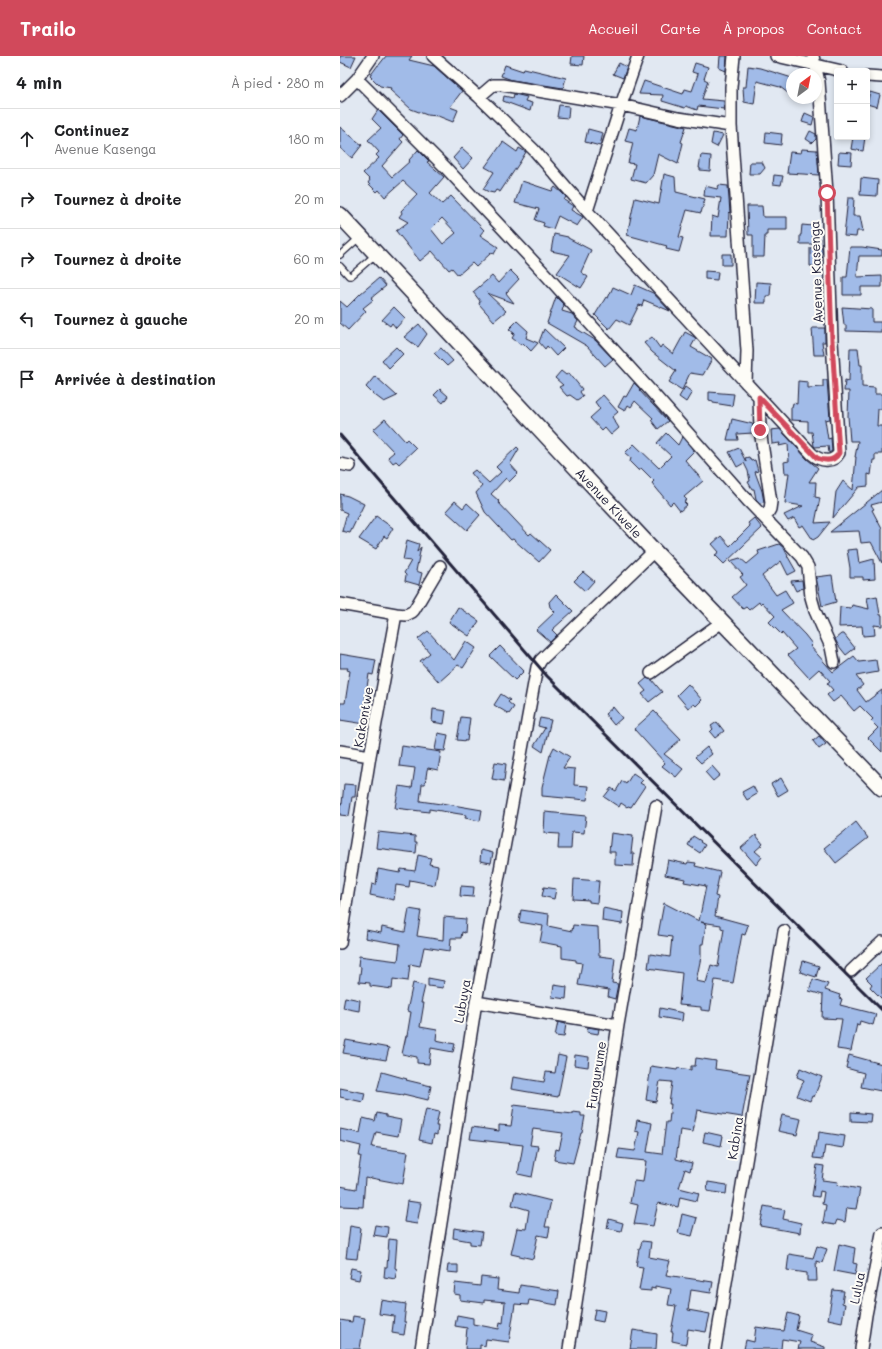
<!DOCTYPE html>
<html lang="fr">
<meta charset="utf-8">
<style>
:root{--surface:#fff;--page:#f6f6f6;--text:#202124;--muted:#757577;--line:#e0e0e0;--accent:#d1495b}
body{margin:0;font-family:Mali,sans-serif;background:var(--page);color:var(--text)}
.controls{position:absolute;right:12px;top:12px;display:grid;overflow:hidden;border-radius:4px;box-shadow:0 2px 6px #0003}
.controls button{width:36px;height:36px;display:grid;place-items:center;padding:0;border:0;border-bottom:1px solid var(--line);background:var(--surface);color:var(--text);font:20px sans-serif}
.compass{position:absolute;left:446px;top:12px;width:36px;height:36px;border-radius:50%;background:var(--surface);box-shadow:0 2px 6px #0003;rotate:32deg}
.stop{position:absolute;width:12px;height:12px;margin:-9px;border:3px solid #d1495b;border-radius:50%;background:#fff}
.stop.end{background:#d1495b;border-color:#fff;box-shadow:0 1px 4px #0008}
.list{margin:0;padding:0;list-style:none}
h2{display:flex;justify-content:space-between;align-items:center;height:52px;margin:0;padding:0 16px;font-size:17px}
h2 small{font-size:13px;font-weight:400;color:var(--muted)}
.list li{display:grid;grid-template-columns:26px 1fr auto;gap:12px;align-items:center;box-sizing:border-box;height:60px;padding:0 16px;border-top:1px solid var(--line)}
.list b{display:block;font-size:15px;white-space:nowrap}
.list p{margin:0;font-size:13px;white-space:nowrap;color:var(--muted)}
.list em{font-size:13px;font-style:normal;color:var(--muted)}
.icon{flex:none;width:22px;height:22px;fill:none;stroke:currentColor;stroke-width:2;stroke-linecap:round;stroke-linejoin:round}
.map{position:relative;flex:none;width:542px;height:1293px;overflow:hidden}
header{display:flex;align-items:center;gap:24px;box-sizing:border-box;height:56px;padding:0 20px;background:var(--accent);color:#fff}
header strong{font-size:19px}
nav{display:flex;gap:22px;margin-inline-start:auto;font-size:14px}
main{display:flex}
aside{flex:1;background:var(--surface)}
.map>svg:first-child{display:block}
.building{fill:#a1bbe8;stroke:#22223b;fill-rule:evenodd}
.lines{fill:none;stroke-linecap:round;stroke-linejoin:round}
.lane-casing{stroke:#22223b;stroke-width:8}
.street-casing{stroke:#22223b;stroke-width:14}
.secondary-casing{stroke:#22223b;stroke-width:18}
.lane{stroke:#fdfcf7;stroke-width:5.5}
.street{stroke:#fdfcf7;stroke-width:11}
.secondary{stroke:#fdfcf7;stroke-width:15}
.rail{stroke:#22223b;stroke-width:3}
.route{stroke:#d1495b;stroke-width:5}
.labels{text-anchor:middle;stroke-width:4;stroke-linejoin:round;paint-order:stroke}
.street-label{font-size:13px;fill:#22223b;stroke:#fdfcf7}
</style>
<header>
<strong>Trailo</strong>
<nav><a>Accueil</a><a>Carte</a><a>À propos</a><a>Contact</a></nav>
</header>
<main>
<aside>
<h2>4 min<small>À pied · 280 m</small></h2>
<ul class="list">
<li><svg class="icon" aria-label="ahead" viewBox="0 0 24 24"><path d="M12 20V5M6 11l6-6 6 6"/></svg><div><b>Continuez</b><p>Avenue Kasenga</p></div><em>180 m</em></li>
<li><svg class="icon" aria-label="right" viewBox="0 0 24 24"><path d="M7 20v-9h11M14 6l5 5-5 5"/></svg><div><b>Tournez à droite</b></div><em>20 m</em></li>
<li><svg class="icon" aria-label="right" viewBox="0 0 24 24"><path d="M7 20v-9h11M14 6l5 5-5 5"/></svg><div><b>Tournez à droite</b></div><em>60 m</em></li>
<li><svg class="icon" aria-label="left" viewBox="0 0 24 24"><path d="M17 20v-9H6M10 6l-5 5 5 5"/></svg><div><b>Tournez à gauche</b></div><em>20 m</em></li>
<li><svg class="icon" aria-label="arrive" viewBox="0 0 24 24"><path d="M6 21V4h12l-3 4 3 4H6"/></svg><div><b>Arrivée à destination</b></div></li>
</ul>
</aside>
<div class="map">
<svg width="542" height="1293" viewBox="0 0 542 1293">
<rect width="100%" height="100%" fill="#e1e8f2"/>
<filter id="ink" filterUnits="userSpaceOnUse"><feTurbulence type="fractalNoise" baseFrequency=".025" numOctaves="2"/><feDisplacementMap in="SourceGraphic" scale="8" xChannelSelector="R" yChannelSelector="G"/><feConvolveMatrix kernelMatrix="1 2 1 2 8 2 1 2 1" color-interpolation-filters="sRGB"/></filter>
<g filter="url(#ink)">
<!-- building -->
<path class="building" d="M0 0H16L11 11 0 6Z
M46 0H72L69 4 94 10 122 35 110 51 118 54 113 66 98 60 87 59 71 53 50 34 51 32 40 30 30 20 38 9H39Z
M232 0H244L243 9 231 8Z
M380 0H387L386 15 379 12Z
M279 7 287 11 283 22 273 18Z
M355 7 368 11 364 23 368 25 362 43 384 45V53L358 50 357 54 346 50 345 52 322 45 323 39 299 38 304 25 343 38 345 33 352 35 358 18 352 16Z
M165 9 183 15 184 12 226 22 223 32 172 24 161 20Z
M408 10 420 12 449 21 452 23V30L448 37 440 31 417 25 414 48 404 46 403 31H406Z
M530 36 540 39 537 51 527 48Z
M174 38 187 41 185 45 192 47 190 55 163 45 164 40 173 42Z
M219 49 229 50 228 62 217 61Z
M38 54 63 79 60 83 63 86 42 110 52 121 70 105 69 104 78 94 89 105 87 106 104 121 90 137 102 148 111 140 144 174 140 179 158 191 154 198 151 197 136 211 132 207 118 219 112 212 109 214 92 195 80 205 56 175 68 166 59 161 62 157 61 155 77 138 63 125 45 141 39 134 37 136 28 127 30 124 23 117 39 102 36 99 39 96 28 84 41 72 32 63ZM102 162 116 177 103 188 91 173Z
M465 57 474 61 472 69 462 66Z
M300 60 346 71 341 86 343 87 338 108 318 98 313 119 306 127 291 123 295 108 288 107 293 87 285 85 289 72 297 74Z
M0 71 22 89 12 102 0 92Z
M248 73 263 77 260 90 245 86Z
M470 75 476 78V83L472 87 466 83Z
M426 76 442 78 441 89 425 87Z
M373 77 383 79 377 91 371 88Z
M513 81H525L523 95 511 93Z
M163 86 177 96 179 92 186 96 180 106 160 136 156 134 154 137 149 136 143 133 154 116 145 111Z
M122 92 133 102 123 113 113 102Z
M462 93 477 94 479 119 447 117 450 96 461 97Z
M499 96 512 97 511 109 498 108Z
M361 99 371 100 370 115 360 114V112H359Z
M410 106H422L425 112 420 118H409Z
M324 118 335 121 336 136 365 143 361 157 347 154 339 181 343 182 339 196 326 193 327 190 287 179 295 142 319 148Z
M434 119 443 120 441 129 433 128Z
M521 122 538 124 537 140 520 139Z
M182 125 212 135 215 131 221 136 226 141 224 144 233 150 231 154 243 161 237 170 218 160 213 173 203 170 204 167 195 164 199 153 175 147Z
M379 129 388 130 390 157 389 156 388 180H371L372 160 378 162 381 142 364 140 365 130 377 133Z
M508 142H514L513 160H520L523 175H517L516 181 504 180Z
M407 150H422L423 161H447V174H427V179H425L424 201H413V179H408Z
M462 169 473 170V188H460V179H461Z
M214 178 228 181V182L251 194 241 216 248 221 241 232 217 217 230 199 211 195Z
M476 191H482V210H470V192Z
M510 191H522L542 194V200H519L517 221 542 220V231H521V239H503V221H507Z
M382 198H391V209H382Z
M170 214 179 223 166 237 174 247 147 237 166 255 154 265 139 248 140 245 133 236 152 220 158 227Z
M365 215 378 216 377 224 365 223Z
M39 222 46 230 31 242 33 244 23 252 26 255 8 274 0 267V245L7 251 21 237Z
M416 226 431 227 430 240H426V247H415Z
M295 229 313 237 330 255 304 244 302 250 299 249 289 269 277 263 269 273 255 259 266 241 268 242 273 231 291 239Z
M216 241 224 249 222 255 232 258 238 265 235 271 237 272V273L255 284 273 303 265 310 247 290 207 267Z
M54 251 65 262 56 272 52 267 50 270 42 264Z
M502 251 532 253V266H541V276L506 275V269H504Z
M177 265 188 275 186 282 198 287 191 295 183 287 181 289 172 282 174 279 172 277 175 278 169 273Z
M79 268 87 278 78 291 64 281Z
M472 272H485V286H482L484 299H474Z
M204 273 224 292 216 300 207 290 205 293 199 286Z
M345 276 356 282 351 291 372 303 363 319 350 317 342 334 329 326 336 315 312 296 304 287 312 281 320 292 322 289 333 298Z
M56 291 63 298 49 312 42 304Z
M101 292 113 305 107 310 94 297Z
M510 292H518L520 309H522V331L535 332V338H542V353H538L537 370H542V398H535V404H533L531 419 528 418V430L519 431 493 462 496 436 503 425 513 434 516 401H515L518 385H510L508 360 509 335H504L505 324 509 325Z
M221 315 226 319 229 317 242 333 240 336 243 340 237 344 230 339 227 340 219 331 223 329 215 322Z
M35 320 57 340 44 346 32 337 26 331Z
M483 324H487L490 363 485 364 488 383 491 382 492 395 489 397 488 390 475 391 474 390 472 376H468V365L451 364V351H452L453 347 457 348 458 325 468 326V332L483 331Z
M294 327 300 333 299 334 328 365 318 373 311 364 313 362 295 345 291 351 288 349 285 355 278 351 284 340 286 341Z
M345 331 352 336 346 346 339 341Z
M100 333 108 340 103 347 94 339Z
M369 336 394 338 392 350 373 347V345L369 344Z
M263 339 278 356 272 361 279 372 271 379 265 372 262 375 250 362 260 353 255 346Z
M45 363 65 385 67 383 76 392 59 408 56 405 53 407 48 401 54 396 33 374Z
M392 363 413 368V377L397 378 398 384H387Z
M440 373 467 403 478 412 469 426H476L475 441 480 442 475 467 490 466 478 481 473 484 463 469 459 471 454 462 448 465 444 459 463 450 445 447 449 417H445L444 406 449 405 448 388 439 390 440 387 432 388 431 374Z
M326 377 338 389 342 381 354 395 345 404 363 425 344 441 347 444 344 446 347 449 340 455 333 446 330 449 312 427 314 425 301 412 299 415 290 406 291 402 285 397 294 388 319 412 331 400 317 387Z
M177 391 179 393 170 408 178 417 169 426 166 422 151 438 159 445 158 446 189 479 191 477 210 494 199 506 173 483 171 484 145 456 136 437 142 430 131 417 135 414 149 427 161 416 156 411Z
M399 392 406 406 405 402 409 401 411 405 415 404 418 415 415 416 422 435 424 446 420 447 416 443 414 433H412L408 426 410 425 408 415 404 407 397 411 389 396Z
M542 434V446L531 449 534 453 532 454 542 473V507L531 486 521 487 519 475 490 476Z
M0 438 8 440 24 448 10 477 2 475 7 457 0 454Z
M115 445 123 452 127 447 140 459 127 474 106 455Z
M36 460 53 472 47 482 44 480 36 493 19 483Z
M414 462 422 472 384 508 375 499 379 496 372 488 381 480 390 490 410 470 408 467Z
M67 484 79 488 77 496 81 491 76 515 82 517 79 529 65 525 66 519 64 517 71 505 63 504Z
M439 488 444 492 448 500 447 501H448L456 515 448 519 441 505 422 520 436 539 445 534 453 547 441 554 465 579 472 588 470 590 493 616 514 600 519 606 536 604 538 616 516 620 523 629 517 634 526 646 542 634V696L528 682 538 672 531 665 533 663 520 650 514 655 501 640 493 646 487 639 493 634 487 627 490 625 479 613 469 622 448 599 456 593 442 577 441 578 429 566 435 560 422 546 420 548 419 546 409 554 406 551 403 553 392 541 406 529 400 521 403 519 390 505 400 502 407 508 419 498 418 495Z
M517 493 519 507 534 503 535 523 523 524V521H510V512L507 494Z
M243 516 254 525 245 535 234 525Z
M492 519 496 546 482 550 476 521Z
M462 524 463 532 456 535 451 525Z
M216 538 233 555 212 574 217 579 210 586 196 574 215 556 210 551 209 546Z
M537 540 540 559H542V570L534 569 535 579 523 580 522 570 499 571 500 551 511 552 512 549 529 553 527 542Z
M118 551 139 565 129 580 109 566Z
M88 575 114 604 126 585 136 592 123 612 118 609 99 626 80 605 90 597 78 583Z
M501 578H504L515 592 506 599 498 589 495 583Z
M160 590 184 615 175 624 150 600Z
M0 598 36 604 33 619 29 618 24 651H28L25 668 0 664V647H5L10 615 7 614 8 612H0Z
M307 622 312 624 322 636 309 646 302 638 306 635 300 628Z
M348 628 362 644 356 650 354 648 348 652 337 639Z
M161 638 170 644 168 646 174 651 169 658 154 649Z
M273 651 282 662 274 669 265 658Z
M93 653 106 655 104 668 92 666Z
M314 655 341 683 324 698 343 713 336 721 322 710 325 707 294 673Z
M121 661 130 662 127 685 117 684Z
M200 662 211 664 203 696 194 690 205 672 198 670Z
M377 666 384 675 375 682 370 676 373 673 371 670Z
M98 677 108 679 105 695 95 694Z
M479 680 486 688 479 693 473 685Z
M62 690 101 696 98 714 88 712 87 714 85 728H82L80 745 101 748V747L142 754 140 765 125 762 126 759 89 753V756L55 752 59 730 72 732 75 712 59 710Z
M214 691 230 701 223 712 235 713 234 729 249 730 247 744 202 740V731L210 699Z
M367 691 372 698 361 707 355 701Z
M155 706 166 708 164 725 152 723Z
M372 710 380 719 373 725 365 716Z
M293 717 303 724 300 727 305 730 291 751 288 750 287 751 281 747 279 751 264 741 271 732 276 735 282 725 286 728Z
M441 722 448 734 438 740 431 728Z
M4 728 16 729 15 741H12L9 760 0 759V747L2 748Z
M413 730 417 738 407 744 402 736Z
M205 756 246 760 244 777 232 776 231 793H218L219 778 204 777Z
M516 766 528 782 496 807 484 792Z
M38 776 75 780V786H77L76 797 36 792Z
M271 777 293 780 291 797H294L293 810 275 809V796H269Z
M416 779 423 788 415 795 422 801 416 809 401 792Z
M353 780 361 785 360 786 365 789 360 797 348 789Z
M141 794 153 797 151 807 140 805Z
M78 799 91 802 89 808 98 810 95 829 70 824 69 831 56 829 54 844 30 839 32 828 36 829 38 813 60 817 61 813 75 815Z
M328 804 347 808 348 806 356 807 355 810 380 816 375 840 378 841 375 860 408 869 405 879 402 878 393 927 375 924 370 955 361 954V951L339 949 342 917 308 912 310 898 330 901 332 881 318 879 324 847 359 865 366 830 344 826 345 823 325 819ZM361 866 381 869V872L384 873 378 911 371 909 366 927 356 925 361 901V888H363L366 868Z
M234 823 259 825 257 847 249 846V844L233 843Z
M121 830 134 831 133 841 120 840Z
M204 831 216 833 214 843 202 840Z
M263 852 283 856 282 868 262 865Z
M69 853 81 855 77 880 103 884 104 861 126 863 125 877 122 876 121 882H111L110 895 84 891 80 910 70 908 68 925 53 923 52 933 30 930V927L19 926 21 911 18 910 19 900 58 905 60 888 25 882 26 874 41 877 42 871 65 876Z
M181 854 209 858 208 870 232 875 233 869 258 871 259 900 275 902 272 927 278 928 275 943 268 941 269 934 238 929 242 907 236 906V904L222 902V890L200 886 203 870 179 866Z
M463 905 479 910 476 921 460 916Z
M542 907V943L530 931 532 928 526 922Z
M88 922 104 925 103 932 88 930Z
M473 923 488 928 485 934 500 939 499 942 502 943 500 949 536 958 533 969 520 965 519 969 517 968 511 995 497 993 502 963 482 962 483 939 469 935Z
M73 927 85 930 81 947H84L80 971 97 974 96 984 115 988 113 996 91 992 89 1008 77 1007V1001L62 998 66 980H67L71 956 67 955Z
M214 929 227 931 226 943 212 941Z
M5 941 20 944 19 955 3 952Z
M320 952 343 957 342 965 319 961Z
M218 966 226 968 224 981 215 980Z
M248 971 259 973 258 978 247 976Z
M6 984 49 992 46 1004 3 997Z
M218 999 226 1001 218 1041 171 1033 173 1021 204 1026 206 1016 215 1017Z
M235 999 249 1001 248 1011 234 1009Z
M509 999 542 1008 541 1035 521 1031 524 1017 506 1012Z
M356 1002 376 1005 375 1013 410 1018 402 1061 357 1054 353 1076 340 1074 336 1103 352 1107 350 1115 345 1113 339 1132 359 1137 357 1145 340 1141 338 1151 318 1147 313 1170 294 1168 298 1149 290 1147 294 1125 303 1126 306 1105 277 1102 279 1093 295 1095 299 1076 295 1075 297 1064 312 1067 307 1096 322 1098 326 1066H329L331 1048H329L332 1026 320 1025 316 1046 306 1044 311 1010 337 1014 338 1012 351 1014V1010H355Z
M460 1012 482 1021 474 1041 472 1040 470 1045 457 1040 464 1024 457 1021Z
M42 1016 67 1023 66 1024 91 1030 88 1044 63 1038V1039L37 1035Z
M0 1032 25 1037 23 1046 0 1041Z
M174 1049 215 1054V1056L233 1058V1056L241 1057V1060H245L242 1077H241L233 1107 214 1104 216 1093 219 1094 223 1077 193 1073 190 1089 198 1090 192 1121 178 1118 183 1089 130 1083 132 1071 159 1075V1069L171 1070Z
M86 1053 99 1056 96 1070H98L97 1079 94 1078 92 1087 79 1084Z
M511 1056 531 1058 530 1066 511 1065Z
M37 1057 46 1059V1061L61 1064 58 1080 36 1076 32 1091 68 1096 63 1128 31 1122 30 1123 25 1122 23 1151 0 1150V1130L16 1133 21 1100H19L21 1090 0 1085V1073L20 1077 23 1062 35 1065Z
M442 1059 461 1063 457 1079 438 1075Z
M365 1076 383 1080 381 1090 363 1086Z
M479 1076 505 1080 503 1092 485 1089 483 1103 473 1102 476 1085H478Z
M477 1109 484 1110 482 1124 498 1126 497 1129 520 1133 516 1153 507 1152 505 1166 497 1164 495 1169 483 1167 486 1149 482 1148 484 1136 480 1135 479 1141 472 1140Z
M368 1126 387 1129 386 1138 367 1135Z
M175 1136 211 1145 205 1171H210L208 1181 198 1179 193 1203 171 1198 177 1172 186 1173 189 1154 172 1149Z
M67 1145 81 1147 77 1168 64 1166Z
M424 1150 445 1154 443 1163 461 1167 460 1177 420 1170Z
M342 1158 357 1162 352 1180 338 1177Z
M269 1163 283 1167 281 1175 267 1172Z
M35 1169 48 1171 47 1181 33 1179Z
M10 1170 21 1172 17 1203 6 1202Z
M114 1172 142 1176 140 1189 130 1188V1185L113 1182Z
M49 1183 57 1184 55 1212 57 1213 55 1223 44 1221 45 1211H47Z
M302 1185 311 1186 309 1201 330 1205 326 1219 373 1226 371 1237 351 1234 348 1254 370 1258 366 1276 348 1273 346 1288 332 1285 333 1276H331L336 1250 328 1249 331 1233 315 1230V1233L311 1232V1235L299 1234 303 1211 296 1210 299 1193H300Z
M499 1188 515 1192 513 1207 517 1208 515 1219 494 1215Z
M477 1190 487 1193 482 1207 476 1205 477 1225H467V1217L447 1214 449 1198 473 1202Z
M108 1209H118V1217L107 1216Z
M11 1212 21 1214 19 1224 9 1222Z
M141 1221 158 1223 157 1234 179 1237 180 1229 219 1235 217 1249 189 1244 188 1249 175 1248 169 1286 146 1283 145 1290 140 1289V1293H125L127 1272 115 1270 117 1259 133 1262V1268L159 1273 160 1266 163 1267 165 1246 144 1244V1247L120 1244V1239L114 1238 115 1227 140 1230Z
M493 1234 504 1235 502 1247 505 1248 502 1266 488 1263Z
M41 1244 66 1248 64 1266H66L64 1279 52 1277 54 1260 39 1258Z
M255 1253 265 1255 263 1266 253 1264Z
M448 1257 459 1260 456 1274 472 1279 470 1286 485 1291V1293H458L460 1286 442 1283 441 1293H404L406 1284 414 1286 416 1271 444 1275Z
M13 1260 25 1262 20 1293H0V1264L12 1266Z
M293 1274 317 1278 316 1293H290Z"/>
<g class="lines">
<!-- lane casing -->
<g class="lane-casing">
<path id="lane" d="M0 199 20 181
M0 210 9 220H11L35 199"/>
</g>
<!-- street casing -->
<g class="street-casing">
<path id="street" d="M93 0 139 41 194 94 247 155 472 398C480 405 493 408 499 397L492 285 487 137 479 26 473 0
M394 0 391 31V70L407 295 406 327
M436 0 502 15
M527 20 542 21
M17 23 106 112 207 220 309 333 409 446 462 501 468 511 471 541 475 555 491 591 494 606
M0 40 17 23 33 0
M139 41 153 29H162L281 49 338 62 391 70
M247 155 281 49 298 0
M419 341 420 374 431 446 430 453 425 462
M0 408 10 410
M0 548 56 558 66 559 72 556 74 554 100 510
M311 617 382 566
M0 695 30 700
M0 887 30 700 56 558
M511 915 542 886
M136 946 278 969
M81 1293 136 946 197 611 201 604 314 495
M229 1293 278 969 316 750
M375 1293 444 875
M521 1293 526 1259 542 1177"/>
</g>
<!-- secondary casing -->
<g class="secondary-casing">
<path id="secondary" d="M0 159 314 495 542 732"/>
</g>
<!-- lane -->
<use href="#lane" class="lane"/>
<!-- street -->
<use href="#street" class="street"/>
<!-- secondary -->
<use href="#secondary" class="secondary"/>
<!-- rail -->
<path class="rail" d="M0 379 207 620 542 954"/>
</g>
</g>
<g class="lines" filter="url(#ink)">
<!-- route -->
<path class="route" d="M420 374 419 341 477 402C485 405 494 406 499 397L492 285 487 137"/>
</g>
<g class="labels">
<!-- street labels -->
<g class="street-label">
<text transform="translate(476 216) rotate(-92)" y="5">Avenue Kasenga</text>
<text transform="translate(269 447) rotate(47)" y="5">Avenue Kiwele</text>
<text transform="translate(23 661) rotate(-80)" y="5">Kakontwe</text>
<text transform="translate(122 945) rotate(-80)" y="5">Lubuya</text>
<text transform="translate(256 1019) rotate(-81)" y="5">Fungurume</text>
<text transform="translate(395 1082) rotate(-81)" y="5">Kabina</text>
<text transform="translate(517 1232) rotate(-79)" y="5">Lulua</text>
</g>
</g>
</svg>
<div class="controls">
<button>+</button>
<button>−</button>
</div>
<svg class="compass" viewBox="-18 -18 36 36"><path d="M0-13l5 13h-10z" fill="#e53935"/><path d="M0 13l5-13h-10z" fill="#757577"/></svg>
<div class="stop" style="left:487px;top:137px"></div>
<div class="stop end" style="left:420px;top:374px"></div>
</div>
</main>
